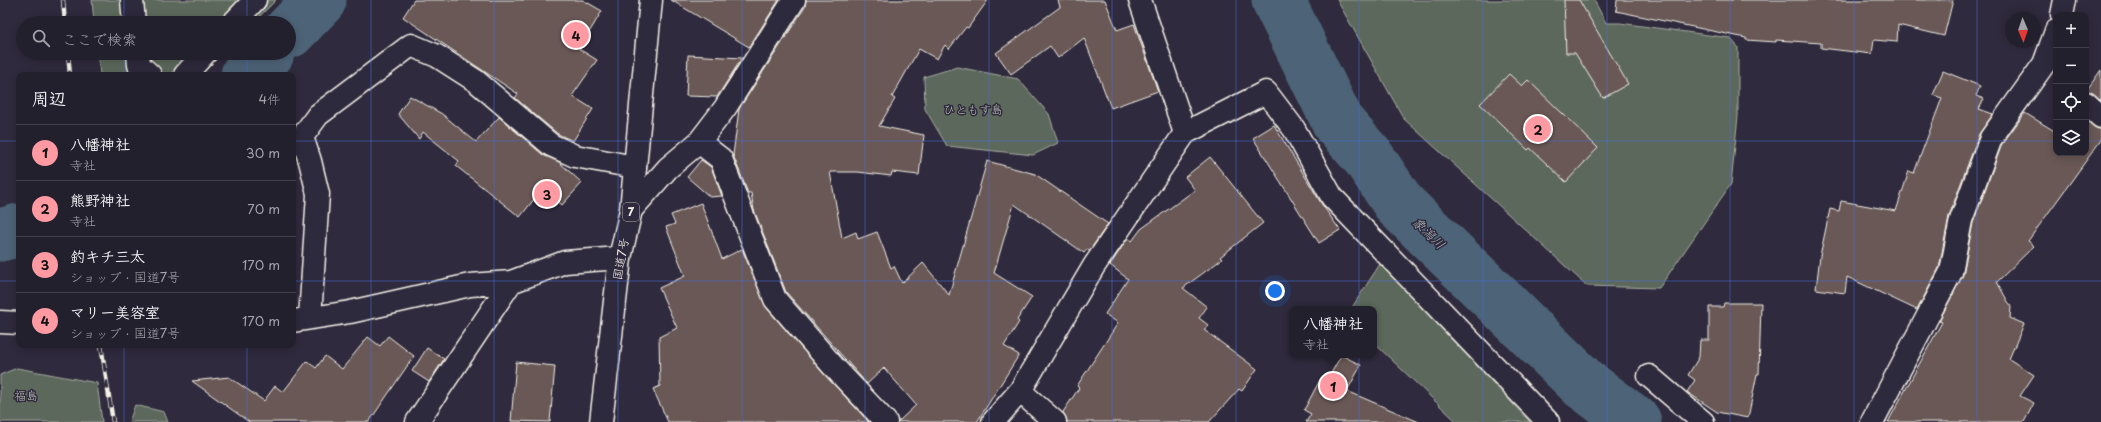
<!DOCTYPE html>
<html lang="ja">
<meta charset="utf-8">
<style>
:root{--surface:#23202e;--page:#2f2d3a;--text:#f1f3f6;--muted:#a3a3aa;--line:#403e4a;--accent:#ff9aa2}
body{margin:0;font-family:"Playpen Sans","Klee One",sans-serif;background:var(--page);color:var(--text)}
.controls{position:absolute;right:12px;top:12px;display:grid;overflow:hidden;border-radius:8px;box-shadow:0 2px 10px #0003}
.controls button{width:36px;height:36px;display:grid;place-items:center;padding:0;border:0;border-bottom:1px solid var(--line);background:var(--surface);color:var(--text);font:20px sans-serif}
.compass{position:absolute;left:2005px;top:12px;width:36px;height:36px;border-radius:50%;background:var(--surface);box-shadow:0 2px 10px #0003;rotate:178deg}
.you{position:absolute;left:1275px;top:291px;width:14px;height:14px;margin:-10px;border:3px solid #fff;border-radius:50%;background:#1a73e8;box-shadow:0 0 0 6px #1a73e833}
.badge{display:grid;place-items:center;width:26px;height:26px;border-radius:50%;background:var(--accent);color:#111;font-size:13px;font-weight:700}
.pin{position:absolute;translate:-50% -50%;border:2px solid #fff;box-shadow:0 1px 4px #0006}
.popup{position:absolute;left:1289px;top:306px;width:88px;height:52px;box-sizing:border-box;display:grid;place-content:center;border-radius:8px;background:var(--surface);filter:drop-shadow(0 1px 3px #0005);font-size:13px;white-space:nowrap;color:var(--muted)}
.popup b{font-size:15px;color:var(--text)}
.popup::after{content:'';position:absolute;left:50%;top:100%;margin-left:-8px;border:8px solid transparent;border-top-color:var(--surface)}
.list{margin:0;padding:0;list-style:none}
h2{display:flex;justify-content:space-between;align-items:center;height:52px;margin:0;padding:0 16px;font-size:17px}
h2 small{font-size:13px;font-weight:400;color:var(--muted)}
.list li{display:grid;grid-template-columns:26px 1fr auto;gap:12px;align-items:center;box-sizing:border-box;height:56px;padding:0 16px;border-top:1px solid var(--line)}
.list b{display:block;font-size:15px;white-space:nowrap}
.list p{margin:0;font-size:13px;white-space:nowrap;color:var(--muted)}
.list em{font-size:13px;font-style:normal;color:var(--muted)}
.icon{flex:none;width:22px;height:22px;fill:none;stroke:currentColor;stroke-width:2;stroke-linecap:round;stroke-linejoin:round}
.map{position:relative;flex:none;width:2101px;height:422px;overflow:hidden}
.search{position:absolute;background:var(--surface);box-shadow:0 2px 10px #0003;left:16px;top:16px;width:280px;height:44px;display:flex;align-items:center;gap:10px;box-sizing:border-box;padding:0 14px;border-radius:22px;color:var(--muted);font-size:15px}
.panel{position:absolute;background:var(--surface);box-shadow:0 2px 10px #0003;left:16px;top:72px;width:280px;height:276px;border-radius:8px}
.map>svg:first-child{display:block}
.green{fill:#5c685c;stroke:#a8aca2}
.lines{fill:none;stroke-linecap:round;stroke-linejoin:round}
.river{stroke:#4d6477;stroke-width:53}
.building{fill:#695957;stroke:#f4f1e8}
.minor-casing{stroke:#f4f1e8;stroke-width:25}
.highway-casing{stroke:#f4f1e8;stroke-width:25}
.minor{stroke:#2f2a3d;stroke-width:22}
.highway{stroke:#2f2a3d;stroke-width:22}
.rail-casing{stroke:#f4f1e8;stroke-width:4.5}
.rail{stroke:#2f2a3d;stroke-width:3;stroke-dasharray:9;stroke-linecap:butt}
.grid{fill:none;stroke:#486fdb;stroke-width:1;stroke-opacity:0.55}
.labels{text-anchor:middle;stroke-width:3;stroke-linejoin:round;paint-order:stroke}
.shield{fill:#2f2a3d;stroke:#b9b5b5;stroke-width:1}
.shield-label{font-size:11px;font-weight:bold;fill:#f4f1e8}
.park-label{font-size:12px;fill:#b7bab0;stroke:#2f2a3d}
.street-label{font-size:12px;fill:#f4f1e8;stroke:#2f2a3d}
.water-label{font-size:13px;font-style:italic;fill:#b1b9bb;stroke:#2f2a3d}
</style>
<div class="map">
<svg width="2101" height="422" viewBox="0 0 2101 422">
<rect width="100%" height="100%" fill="#2f2a3d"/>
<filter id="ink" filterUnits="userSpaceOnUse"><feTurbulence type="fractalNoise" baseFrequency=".025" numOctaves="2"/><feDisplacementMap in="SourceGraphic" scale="8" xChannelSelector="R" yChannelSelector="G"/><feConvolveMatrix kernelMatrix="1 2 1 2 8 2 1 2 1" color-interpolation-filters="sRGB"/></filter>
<g filter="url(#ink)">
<!-- green -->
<path class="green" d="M92 0H276L253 23H94Z
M1337 0H1594L1606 23H1620L1730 38 1738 47V116L1731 184 1659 288 1587 286 1404 119Z
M98 53H223L201 75H100Z
M957 67 1018 79 1049 114 1058 143 1033 155 947 146 925 109 924 77Z
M1380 264 1530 422H1457L1374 343V309H1351Z
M17 368 97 383 102 422H0V375Z
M135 405 164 412 168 422H129Z"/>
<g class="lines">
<!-- river -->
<path class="river" d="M1278 0 1339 124 1368 157 1400 205 1584 384 1635 422
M289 32 320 0
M247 75 268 53
M0 235 19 230"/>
</g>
<!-- building -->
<path class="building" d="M414 0H583L602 11 579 49 597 60 572 96 593 109 573 141 558 134 515 98 518 94 403 17Z
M671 0H779L749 47Z
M806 0H988L968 28 966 27 949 49 945 45 937 59 919 49 892 97 895 99 879 126 924 135 919 175 892 172 891 176 858 172H830L842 238 856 232 858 239 877 232 891 268 894 266 902 283 923 263 949 295 987 161 1035 174 1108 224 1090 250 1087 249 1084 253 1014 204 994 273 1032 297 1017 320 1019 322 1004 346 1019 355 977 422H898L916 405 884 368 867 384 786 292 754 210 751 193H748L733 155 739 109 805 7Z
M1058 0H1105L1117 30 1134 24 1158 91 1111 108 1084 38 1058 58 1050 46 1011 74 996 53 1060 7Z
M1564 0H1579L1628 84 1603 98 1575 53H1566Z
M1617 0H1953L1944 36 1898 25 1897 42 1874 40 1872 54 1821 48V43L1776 40V42L1746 40V38L1616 11Z
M688 55 742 58 717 97 686 96Z
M2101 70V100L2094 94 2086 91Z
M1943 71 1980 86 1976 96 1984 99 1979 109 1993 114 1979 134 1949 216 1939 268 1917 310 1847 277 1845 293 1816 289 1820 256 1830 209 1839 211 1841 201 1896 211 1909 171 1914 173 1942 98 1933 95Z
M1509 74 1522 86 1528 80 1598 148 1566 182 1530 148 1528 150 1480 104Z
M410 96 442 114 476 142 499 117 543 155 559 162 582 183 562 205 543 188 520 217 456 166 459 161 423 132 419 139 398 114Z
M2025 113 2056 132V153H2086V120L2093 126 2101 129V140L2028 241 2034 246 1997 282 2011 307 2010 318 2024 324 2009 359 2034 375 2020 396 2034 403 2024 422H1888L1942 322 1939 321 1963 275 1973 223 2002 144Z
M1274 125 1321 203 1340 230 1319 243 1253 138Z
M1210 157 1263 223 1220 257 1222 259 1183 288 1207 307 1199 318 1208 325 1204 330 1257 369 1242 391 1239 389 1209 422H1067L1063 412 1079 388 1077 386 1118 323 1105 314 1128 279 1110 265 1128 238 1132 241 1141 229 1195 190 1185 177Z
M701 160 711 167 722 196 710 197 687 177Z
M701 203 722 259 742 249 766 307 824 374 869 422H668L653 389 660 386 659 337 677 328 659 288 685 276 666 227 675 224 671 215Z
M1724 303H1761L1759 374H1757L1748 418 1717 412 1687 392 1695 380 1688 375 1699 357 1700 340H1709V307H1723Z
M388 336 414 356 369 422H249L192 381 229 377 264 401 275 386 283 392 307 361 316 368 325 356 342 369 368 337 380 346Z
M427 348 444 359 429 382 412 371Z
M1341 355 1361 365 1347 391 1419 422H1306L1311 414 1304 410 1321 378 1327 381Z
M516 362 555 366 550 422 511 421Z"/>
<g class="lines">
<!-- minor casing -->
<g class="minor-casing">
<path id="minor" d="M132 0 134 23
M2062 15 2065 0
M233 23 255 0
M138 53 139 65 150 75
M185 75 205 53
M2086 103 2101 117
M1185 133 1266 92 1294 129 1332 197 1548 422
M699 142 721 159 775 299 833 366 886 422
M631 210 668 168 699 142 725 108 794 0
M310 318 318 194 310 161 302 137 318 115 411 45 437 56 476 81 551 145 575 156 635 167
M293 321 350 312 470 285 511 282 565 262 620 258
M0 322 19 323
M1649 376 1703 422
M1020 391 1055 422
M417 422 511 282
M993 422 1020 391 1094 266 1185 133 1140 0
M1872 422 1951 272 1961 220 1991 138 2044 64 2056 31"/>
</g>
<!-- highway casing -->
<g class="highway-casing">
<path id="highway" d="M601 422 620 258 631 210 651 0"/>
</g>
<!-- minor -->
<use href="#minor" class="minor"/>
<!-- highway -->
<use href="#highway" class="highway"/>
<!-- rail casing -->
<g class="rail-casing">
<path id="rail" d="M63 0 65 23
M68 53 70 75
M101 345 113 422"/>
</g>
<!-- rail -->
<use href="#rail" class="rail"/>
</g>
</g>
<!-- grid -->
<path class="grid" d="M124 0V23M247 0V23M371 0V422M494 0V422M618 0V422M742 0V422M865 0V422M989 0V422M1112 0V422M1236 0V422M1359 0V422M1483 0V422M1607 0V422M1730 0V422M1854 0V422M1977 0V422M124 53V75M247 53V75M0 141H19M293 141H2056M2086 141H2101M0 281H19M293 281H2101M124 345V422M247 345V422"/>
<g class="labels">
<!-- shield labels -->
<rect class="shield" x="623" y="203" width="16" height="18" rx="3"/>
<g class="shield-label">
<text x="631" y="216">7</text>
</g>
<!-- park labels -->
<g class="park-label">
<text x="973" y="114">ひともす島</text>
<text x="26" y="400">福島</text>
</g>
<!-- street labels -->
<g class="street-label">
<text transform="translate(621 259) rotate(-80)" y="4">国道7号</text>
</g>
<!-- water labels -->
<g class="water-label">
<text transform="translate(1429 233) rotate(44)" y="5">象潟川</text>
</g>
</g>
</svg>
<div class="controls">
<button>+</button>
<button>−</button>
<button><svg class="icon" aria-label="locate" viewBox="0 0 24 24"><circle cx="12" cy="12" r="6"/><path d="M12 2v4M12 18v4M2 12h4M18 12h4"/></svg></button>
<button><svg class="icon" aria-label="layers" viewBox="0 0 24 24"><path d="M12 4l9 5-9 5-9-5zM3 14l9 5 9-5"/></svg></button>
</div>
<svg class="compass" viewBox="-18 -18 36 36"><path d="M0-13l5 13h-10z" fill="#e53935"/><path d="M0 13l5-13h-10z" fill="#a3a3aa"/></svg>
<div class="you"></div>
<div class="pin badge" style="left:1333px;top:386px">1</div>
<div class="popup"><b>八幡神社</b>寺社</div>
<div class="pin badge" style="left:1538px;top:129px">2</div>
<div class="pin badge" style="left:547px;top:194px">3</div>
<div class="pin badge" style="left:576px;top:35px">4</div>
<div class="search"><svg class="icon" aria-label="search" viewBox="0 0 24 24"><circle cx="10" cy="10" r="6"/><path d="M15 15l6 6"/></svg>ここで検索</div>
<section class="panel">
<h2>周辺<small>4件</small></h2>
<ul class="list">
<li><span class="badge">1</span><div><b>八幡神社</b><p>寺社</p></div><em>30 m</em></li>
<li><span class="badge">2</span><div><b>熊野神社</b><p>寺社</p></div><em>70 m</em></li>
<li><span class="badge">3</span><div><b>釣キチ三太</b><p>ショップ · 国道7号</p></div><em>170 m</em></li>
<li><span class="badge">4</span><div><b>マリー美容室</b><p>ショップ · 国道7号</p></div><em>170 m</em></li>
</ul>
</section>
</div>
